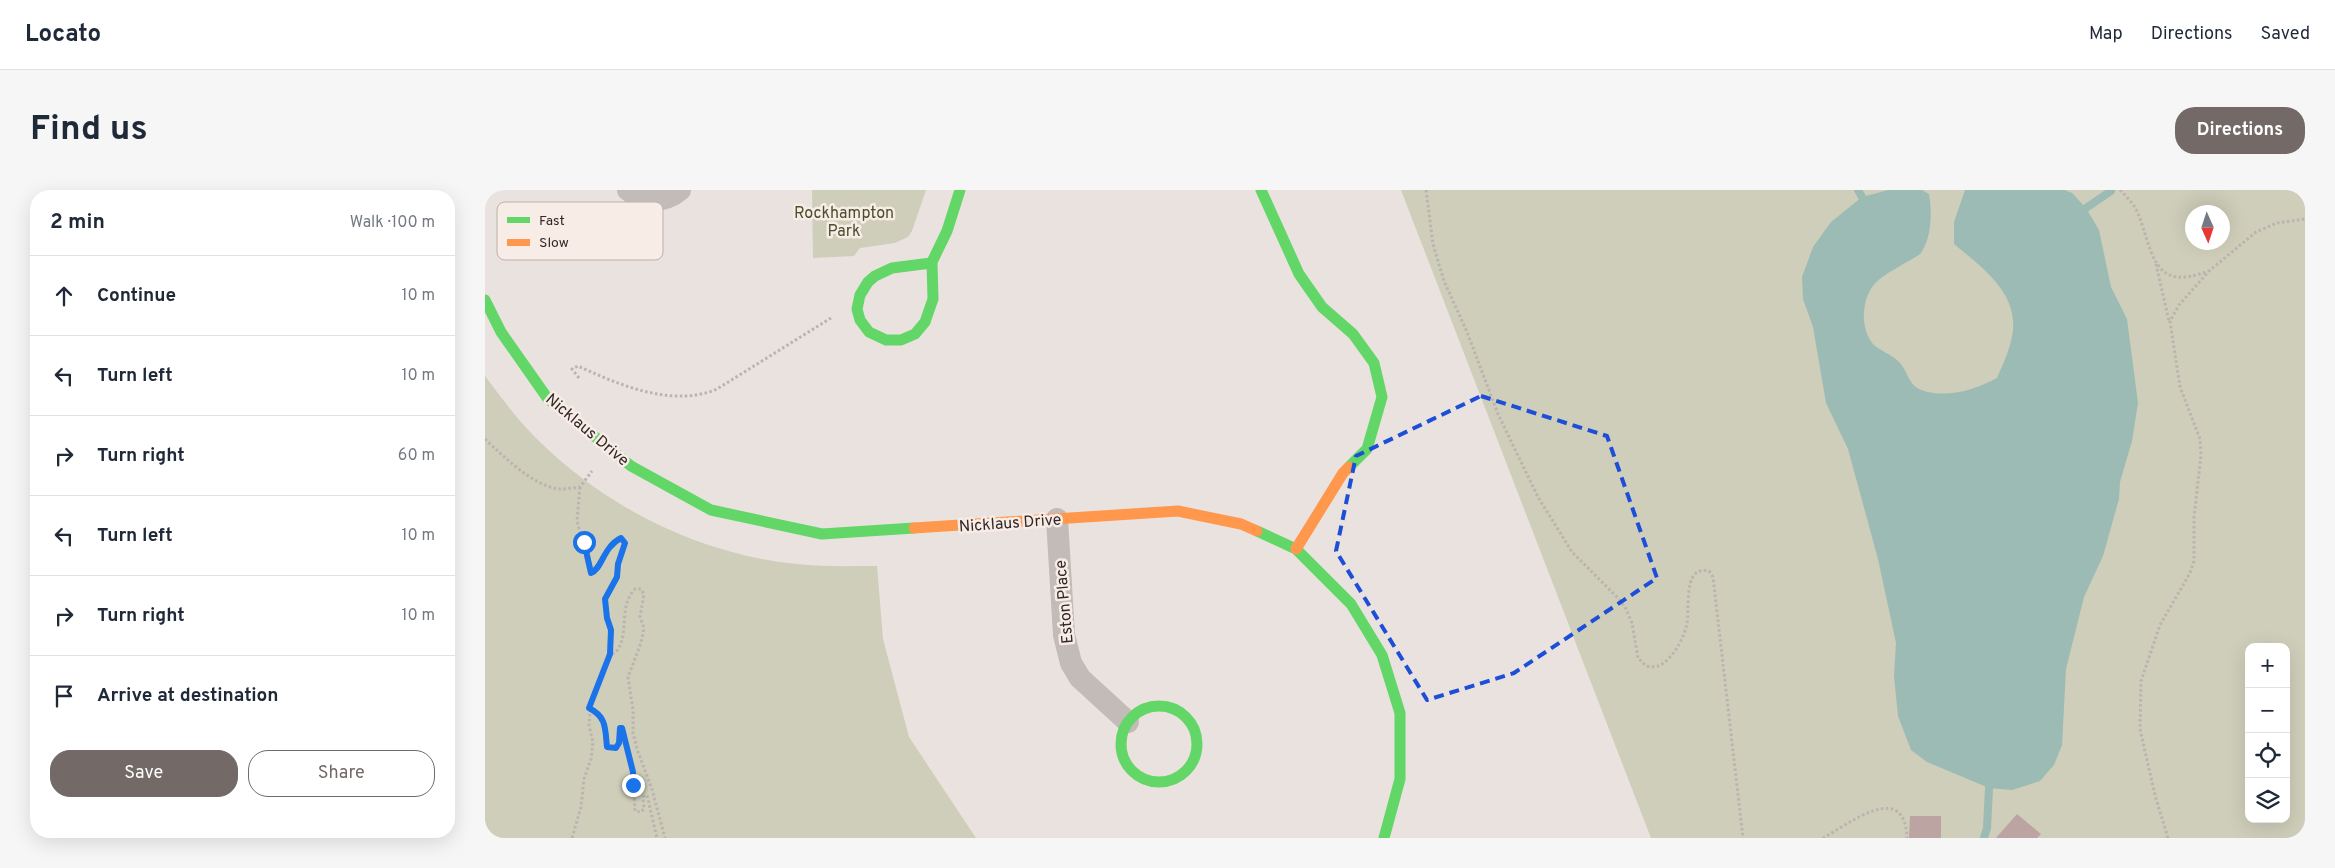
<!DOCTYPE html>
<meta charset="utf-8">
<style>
:root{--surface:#fff;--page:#f6f6f7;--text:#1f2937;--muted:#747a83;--line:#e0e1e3;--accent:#736967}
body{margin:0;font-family:Overpass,sans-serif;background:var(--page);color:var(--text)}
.controls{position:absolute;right:15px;bottom:15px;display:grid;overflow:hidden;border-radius:10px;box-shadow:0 5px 20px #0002}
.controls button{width:45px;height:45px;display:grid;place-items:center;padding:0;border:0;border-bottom:1px solid var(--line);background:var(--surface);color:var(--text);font:25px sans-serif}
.compass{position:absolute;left:1700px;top:15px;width:45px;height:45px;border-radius:50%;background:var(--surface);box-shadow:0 5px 20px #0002;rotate:177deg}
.stop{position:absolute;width:15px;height:15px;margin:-11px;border:4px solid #1a73e8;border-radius:50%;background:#fff}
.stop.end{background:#1a73e8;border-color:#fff;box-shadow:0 1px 5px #0008}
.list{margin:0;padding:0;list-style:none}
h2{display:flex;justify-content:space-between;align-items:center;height:65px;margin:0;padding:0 20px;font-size:21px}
h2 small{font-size:16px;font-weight:400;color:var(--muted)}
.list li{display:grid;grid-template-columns:32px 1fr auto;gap:15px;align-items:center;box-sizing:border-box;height:80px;padding:0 20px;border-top:1px solid var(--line)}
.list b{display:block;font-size:19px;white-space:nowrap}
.list em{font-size:16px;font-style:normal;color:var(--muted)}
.actions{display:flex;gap:10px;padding:15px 20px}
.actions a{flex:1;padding:11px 0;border:1px solid var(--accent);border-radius:20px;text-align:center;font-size:18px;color:var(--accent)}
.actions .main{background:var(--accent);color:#fff}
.icon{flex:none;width:28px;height:28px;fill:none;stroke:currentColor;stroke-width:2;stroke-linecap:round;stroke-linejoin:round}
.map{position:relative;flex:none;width:1820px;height:648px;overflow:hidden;border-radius:20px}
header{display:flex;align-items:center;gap:30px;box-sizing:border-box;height:70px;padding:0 25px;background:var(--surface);border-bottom:1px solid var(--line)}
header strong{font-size:24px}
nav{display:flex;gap:28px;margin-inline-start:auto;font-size:18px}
.intro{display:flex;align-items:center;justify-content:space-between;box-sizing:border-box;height:120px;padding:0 30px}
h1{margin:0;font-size:35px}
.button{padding:12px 22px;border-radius:20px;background:var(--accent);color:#fff;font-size:18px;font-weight:700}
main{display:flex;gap:30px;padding:0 30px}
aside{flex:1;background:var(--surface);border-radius:20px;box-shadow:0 5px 20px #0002}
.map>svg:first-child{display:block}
.green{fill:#ceceba;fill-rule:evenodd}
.water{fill:#9cbbb4}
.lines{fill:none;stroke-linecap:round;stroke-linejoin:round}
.stream{stroke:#9cbbb4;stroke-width:8}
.building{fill:#bca4a2}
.path{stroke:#bcb3b0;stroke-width:3;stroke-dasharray:2.5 2.5;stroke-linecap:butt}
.street{stroke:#c3bbb8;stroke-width:22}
.fast{stroke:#63d668;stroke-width:11}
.slow{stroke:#ff974d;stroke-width:11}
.route{stroke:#1a73e8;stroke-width:6}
.marked{fill:none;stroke:#1d4ed8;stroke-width:4;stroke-dasharray:10 6;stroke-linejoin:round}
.labels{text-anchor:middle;stroke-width:5;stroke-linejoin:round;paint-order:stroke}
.park-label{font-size:16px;fill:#4a4f2d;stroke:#f7ece6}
.street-label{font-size:16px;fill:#332827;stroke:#f7ece6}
.key{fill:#f7ece6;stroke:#bcb1ad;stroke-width:1}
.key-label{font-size:14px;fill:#332827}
</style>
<header>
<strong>Locato</strong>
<nav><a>Map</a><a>Directions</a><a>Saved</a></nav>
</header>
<div class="intro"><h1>Find us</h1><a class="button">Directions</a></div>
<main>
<aside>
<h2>2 min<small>Walk · 100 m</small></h2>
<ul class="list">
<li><svg class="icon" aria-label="ahead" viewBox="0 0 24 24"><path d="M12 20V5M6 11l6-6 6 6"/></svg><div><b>Continue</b></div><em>10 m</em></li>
<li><svg class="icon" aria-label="left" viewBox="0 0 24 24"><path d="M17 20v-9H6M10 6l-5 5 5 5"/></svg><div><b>Turn left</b></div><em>10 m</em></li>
<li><svg class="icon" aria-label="right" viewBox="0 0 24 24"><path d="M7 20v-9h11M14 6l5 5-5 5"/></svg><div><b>Turn right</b></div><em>60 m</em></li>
<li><svg class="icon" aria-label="left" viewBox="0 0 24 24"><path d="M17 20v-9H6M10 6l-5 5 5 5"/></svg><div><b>Turn left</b></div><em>10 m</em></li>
<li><svg class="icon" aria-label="right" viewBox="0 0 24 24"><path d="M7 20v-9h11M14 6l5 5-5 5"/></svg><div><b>Turn right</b></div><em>10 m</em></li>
<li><svg class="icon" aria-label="arrive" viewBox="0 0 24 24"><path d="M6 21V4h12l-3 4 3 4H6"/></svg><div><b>Arrive at destination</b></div></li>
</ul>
<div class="actions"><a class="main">Save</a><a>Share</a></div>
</aside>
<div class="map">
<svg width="1820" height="648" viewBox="0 0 1820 648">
<rect width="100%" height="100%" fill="#eae2df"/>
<!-- green -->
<path class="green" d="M327 0H441L427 41 423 47 410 53 375 58 369 66 328 68Z
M916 0H1820V648H1166ZM1708 22H1738V52H1708ZM1764 457H1801V629H1764Z
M0 186C18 210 35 233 56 253 124 319 217 365 312 374 338 377 365 376 392 376L398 449 424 547 491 648H0Z"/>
<!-- water -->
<path class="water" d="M1403 0H1437L1444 4C1447 22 1447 47 1436 63 1432 67 1425 70 1420 73 1397 87 1382 92 1379 122 1378 133 1381 145 1388 154 1395 161 1406 164 1413 171 1425 183 1422 198 1443 202 1468 207 1491 199 1512 188 1517 176 1523 164 1526 151 1538 106 1499 79 1469 54V32L1480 0H1580L1587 3 1601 18 1614 40 1626 97 1642 129 1653 213 1647 251 1635 292 1634 309 1618 366 1599 407 1581 479 1577 555 1569 575 1555 591 1527 600 1504 598 1442 572 1426 560 1413 526 1409 486 1411 453 1393 369 1363 259 1341 213 1328 137 1318 109 1317 87 1328 57 1346 32 1377 7Z"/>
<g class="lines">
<!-- stream -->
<path class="stream" d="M1373 0 1377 7
M1601 18 1626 1
M1499 648 1502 638 1504 598"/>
</g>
<!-- building -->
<path class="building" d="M1532 624 1556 644 1552 648H1511Z
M1425 626H1456V648H1424Z"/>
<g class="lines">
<!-- path -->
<path class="path" d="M941 0 948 54 959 91 982 142 1013 224 1053 307 1087 362 1134 409 1141 419 1147 433 1153 468 1161 476C1171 478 1177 476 1184 468 1193 459 1199 446 1202 434 1204 421 1201 393 1210 384 1214 380 1219 380 1224 381L1228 387 1258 648
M1635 0C1641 6 1648 13 1652 21 1668 59 1666 104 1723 81
M1671 74 1684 131
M94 188 87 179 93 176C134 195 188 218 232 199L346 128
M0 249C18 266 49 297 75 299 81 299 89 298 95 297L107 281
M95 297 92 331 106 383C115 381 118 357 136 348L140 353 133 374 132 387 119 409 122 428 126 440 125 464 130 463C146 446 132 417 150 399H156L159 404 155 427 159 438 156 453 143 487 148 520V543L153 562 167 599 180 648
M104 518 119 529 122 557 131 558 134 553 135 538 139 541 148 582 150 621 156 622 159 619 158 607 162 605 172 648
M87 648 96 617 99 589 106 569 108 552 104 536 106 510 125 464
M1338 648C1364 634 1420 589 1422 648
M1683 648 1670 605 1655 539 1656 491 1675 435 1705 383 1709 371V327L1716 265 1715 249 1695 197 1685 131 1694 115 1724 81 1771 42 1792 33 1820 29"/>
<!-- street -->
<path class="street" d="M143 0C158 13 180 13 195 0
M572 329 579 445 586 473 595 488 643 532"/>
<!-- fast -->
<path class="fast" d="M776 0 814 84 837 117 868 144 889 173 897 207 882 259 864 277
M446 73 407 78 390 86 383 92 375 105 372 119 375 130 384 142 401 150H416L430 144 440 132 448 109 447 72 462 41 475 0
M0 110 16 142 63 209 146 276 226 320 337 344 429 338
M772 341 811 359 866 414 897 465 915 523V589L899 648
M636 554a38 38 0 1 1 76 0a38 38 0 1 1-76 0Z"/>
<!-- slow -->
<path class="slow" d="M429 338 693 321 756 334 772 341
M811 359 858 283 864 277"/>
</g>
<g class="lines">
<!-- route -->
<path class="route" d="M99 352 106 383C117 379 118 357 136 348L140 353 133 374 132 387 120 409 122 428 126 440 125 464 104 518C122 527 120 539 122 557L131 558 134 553 135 538H137L148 582V595"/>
</g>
<!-- marked area -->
<path class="marked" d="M996 206 1122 246 1172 388 1029 483 942 510 851 361 871 266Z"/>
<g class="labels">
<!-- park labels -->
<g class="park-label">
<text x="359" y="28">Rockhampton<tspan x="359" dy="18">Park</tspan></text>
</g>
<!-- street labels -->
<g class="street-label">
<text transform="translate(103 239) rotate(40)" y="6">Nicklaus Drive</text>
<text transform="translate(525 332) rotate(-4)" y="6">Nicklaus Drive</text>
<text transform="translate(578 412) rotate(-95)" y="6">Eston Place</text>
</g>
</g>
<!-- legend -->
<rect x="12" y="12" width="166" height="58" rx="8" class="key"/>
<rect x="22" y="27" width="23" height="6" fill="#63d668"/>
<rect x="22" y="49" width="23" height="7" fill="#ff974d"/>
<g class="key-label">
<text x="54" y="35">Fast</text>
<text x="54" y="57">Slow</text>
</g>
</svg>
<div class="controls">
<button>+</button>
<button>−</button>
<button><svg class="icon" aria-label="locate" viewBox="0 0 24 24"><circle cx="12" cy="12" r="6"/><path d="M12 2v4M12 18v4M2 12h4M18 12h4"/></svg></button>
<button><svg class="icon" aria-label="layers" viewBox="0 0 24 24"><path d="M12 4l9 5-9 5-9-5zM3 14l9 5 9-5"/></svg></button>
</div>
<svg class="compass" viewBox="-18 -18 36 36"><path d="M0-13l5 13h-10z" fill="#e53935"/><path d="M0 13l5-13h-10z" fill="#747a83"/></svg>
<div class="stop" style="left:99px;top:352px"></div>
<div class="stop end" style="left:148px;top:595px"></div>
</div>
</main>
